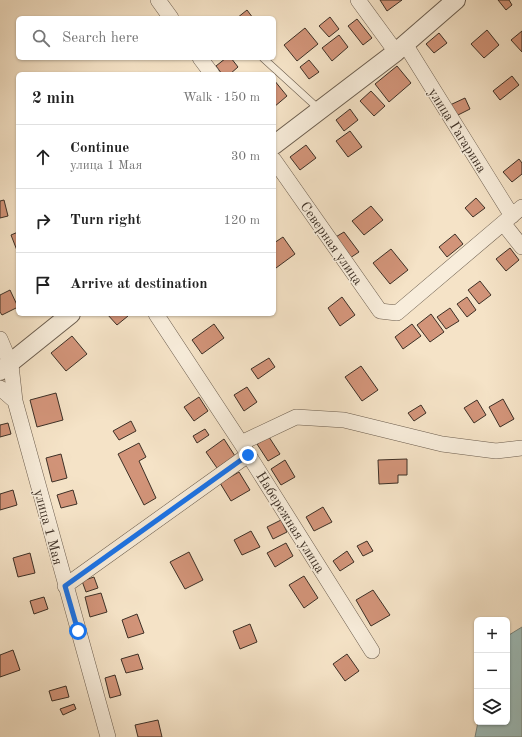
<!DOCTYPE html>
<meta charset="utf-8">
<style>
:root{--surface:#fff;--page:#f2f2f2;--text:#222;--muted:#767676;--line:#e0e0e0}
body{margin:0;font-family:"Old Standard TT",serif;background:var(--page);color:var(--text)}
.controls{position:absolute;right:12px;bottom:12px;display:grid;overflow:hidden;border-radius:6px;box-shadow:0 1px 3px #0004}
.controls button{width:36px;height:36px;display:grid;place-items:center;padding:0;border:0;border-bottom:1px solid var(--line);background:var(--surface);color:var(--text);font:20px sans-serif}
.stop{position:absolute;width:12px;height:12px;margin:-9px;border:3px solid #1a73e8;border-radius:50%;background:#fff}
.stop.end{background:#1a73e8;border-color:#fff;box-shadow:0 1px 4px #0008}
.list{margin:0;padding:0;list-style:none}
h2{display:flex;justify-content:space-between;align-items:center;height:52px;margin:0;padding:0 16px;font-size:17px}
h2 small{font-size:13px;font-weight:400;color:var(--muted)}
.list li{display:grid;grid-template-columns:26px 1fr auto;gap:12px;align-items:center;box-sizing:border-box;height:64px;padding:0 16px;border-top:1px solid var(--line)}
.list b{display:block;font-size:15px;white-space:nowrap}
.list p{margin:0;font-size:13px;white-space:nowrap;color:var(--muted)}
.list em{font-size:13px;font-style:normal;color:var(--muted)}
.icon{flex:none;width:22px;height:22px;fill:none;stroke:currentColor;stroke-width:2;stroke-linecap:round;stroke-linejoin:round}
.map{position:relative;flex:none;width:522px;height:737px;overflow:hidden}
.search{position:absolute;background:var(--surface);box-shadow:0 1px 3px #0004;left:16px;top:16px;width:260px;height:44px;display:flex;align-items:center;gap:10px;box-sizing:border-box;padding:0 14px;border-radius:6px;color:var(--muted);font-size:15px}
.panel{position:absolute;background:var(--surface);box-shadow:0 1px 3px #0004;left:16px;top:72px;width:260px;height:244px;border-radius:6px}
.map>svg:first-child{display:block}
.water{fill:#9dbdba;stroke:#77857f}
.building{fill:#d29479;stroke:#3d3026}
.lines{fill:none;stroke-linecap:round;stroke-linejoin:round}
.service-casing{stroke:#6b5d4e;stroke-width:8}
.minor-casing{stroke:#6b5d4e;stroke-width:16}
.tertiary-casing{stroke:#6b5d4e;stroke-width:20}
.service{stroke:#f8eddb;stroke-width:7}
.minor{stroke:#f8eddb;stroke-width:15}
.tertiary{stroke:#f8eddb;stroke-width:18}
.route{stroke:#1a73e8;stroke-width:5}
.labels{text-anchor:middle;stroke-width:3;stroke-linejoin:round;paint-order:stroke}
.street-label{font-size:14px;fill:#3d3026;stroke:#f8eddb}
</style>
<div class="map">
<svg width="522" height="737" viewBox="0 0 522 737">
<rect width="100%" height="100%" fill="#f5e3c7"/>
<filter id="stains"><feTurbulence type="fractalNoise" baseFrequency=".005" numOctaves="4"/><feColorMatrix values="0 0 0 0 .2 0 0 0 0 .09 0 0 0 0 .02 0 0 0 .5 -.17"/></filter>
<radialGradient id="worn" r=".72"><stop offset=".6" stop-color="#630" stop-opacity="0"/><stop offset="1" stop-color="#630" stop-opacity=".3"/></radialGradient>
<!-- water -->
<path class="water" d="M522 627V737H475L478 722H507V639L509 635Z"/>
<!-- building -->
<path class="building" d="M380 0H402L387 11Z
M498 0H509L512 5 506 10Z
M247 10 253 18H237Z
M330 17 339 29 329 37 319 26Z
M357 19 372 38 363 45 348 26Z
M305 28 318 44 297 61 284 45Z
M487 30 499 45 484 58 471 44Z
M522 31V52L511 40Z
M439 33 447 43 434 53 426 44Z
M339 35 348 47 332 61 322 48Z
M226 58H231L238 67 230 74H222L216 66Z
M309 60 319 72 309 79 300 67Z
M397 66 411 83 389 102 375 84Z
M512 76 519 85 500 100 493 91Z
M274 80 287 96 274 107Z
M371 91 385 106 374 116 360 101Z
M465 98 470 109 456 116 450 105Z
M350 109 358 120 344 131 336 120Z
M350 131 362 147 348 157 336 141Z
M306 145 316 158 300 170 290 157Z
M519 159 522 163V174L512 182 503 172Z
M476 198 485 208 473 217 465 208Z
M4 200 8 216 0 218V201Z
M371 206 383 220 364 235 352 221Z
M18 232V253L11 235Z
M344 232 359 252 350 258 334 238Z
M455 234 463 244 447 257 439 247Z
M283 237 295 254 276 268 274 265V243Z
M510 248 519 260 506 271 496 259Z
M391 249 408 270 390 284 373 263Z
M480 281 491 295 479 304 468 290Z
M10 290 18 307 2 315 0 312V295Z
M342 297 355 315 340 326 328 308Z
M467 297 476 310 467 317 457 304Z
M450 308 459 321 446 329 437 317Z
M107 314H126L128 316 117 325Z
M431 314 444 332 430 342 417 325Z
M214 324 224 338 202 354 192 340Z
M412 324 421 336 403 349 395 337Z
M72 336 87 354 66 371 51 353Z
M269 358 275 367 258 379 251 369Z
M361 366 378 390 362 401 345 377Z
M247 387 257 402 244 411 234 395Z
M56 393 63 420 37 427 30 400Z
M199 397 208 411 194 421 184 407Z
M503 399 514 419 500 427 489 407Z
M477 400 486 415 474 423 464 408Z
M421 405 426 413 414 421 408 413Z
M131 421 136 431 119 440 113 431Z
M8 423 11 434 0 437V425Z
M205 429 209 435 197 443 193 436Z
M269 437 280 454 268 461 257 444Z
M224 439 235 456 217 468 206 452Z
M139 443 146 457 139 461 156 498 144 505 118 454Z
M61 454 67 478 52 482 46 458Z
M407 459V475H398V483L379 484 378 460Z
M285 460 295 477 281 485 271 469Z
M239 472 250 490 231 501 220 483Z
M13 490 17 505 0 510V494Z
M73 490 77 504 61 508 57 495Z
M323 507 332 522 314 531 306 517Z
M281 520 287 532 273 539 267 527Z
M251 531 260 547 242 555 234 540Z
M367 541 373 551 363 556 357 546Z
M286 543 293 556 275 567 267 553Z
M347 551 354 562 340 571 333 561Z
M189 552 203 580 185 589 170 562Z
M30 553 35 573 18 577 13 558Z
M304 576 318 598 304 608 289 585Z
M94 577 98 588 86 592 82 581Z
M373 590 390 615 371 626 356 600Z
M101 593 107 612 90 617 85 597Z
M44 597 48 609 34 614 30 601Z
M137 614 144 633 128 638 122 620Z
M250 624 257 642 240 649 233 631Z
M13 650 20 670 0 677V655Z
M138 654 143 669 126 673 121 659Z
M347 654 359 671 345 681 333 664Z
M115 675 121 695 110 698 105 678Z
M66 686 69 697 52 701 49 691Z
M74 704 76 709 63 715 60 709Z
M158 720 162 737H138L135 725Z"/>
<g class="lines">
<!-- service casing -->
<g class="service-casing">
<path id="service" d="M263 58 320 110"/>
</g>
<!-- minor casing -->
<g class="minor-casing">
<path id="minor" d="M158 0 171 18
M358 0 396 52
M405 44 512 216
M200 58 212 74
M274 160 380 311 397 313 522 207
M503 223 522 247
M156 314 241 443 372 651
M0 339 11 365 15 401 108 737
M0 388 15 401
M241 443 296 417 344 420 442 444 496 451 522 448
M65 586 248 455"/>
</g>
<!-- tertiary casing -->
<g class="tertiary-casing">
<path id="tertiary" d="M274 145 396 52 456 0
M0 371 71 314"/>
</g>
<!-- service -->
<use href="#service" class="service"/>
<!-- minor -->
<use href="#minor" class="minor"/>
<!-- tertiary -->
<use href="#tertiary" class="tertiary"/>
</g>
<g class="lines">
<!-- route -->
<path class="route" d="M78 631 65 586 248 455"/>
</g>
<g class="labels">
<!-- street labels -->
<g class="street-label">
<text transform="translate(458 130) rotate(58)" y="5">улица Гагарина</text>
<text transform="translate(332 243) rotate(55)" y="5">Северная улица</text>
<text transform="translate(291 522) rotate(58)" y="5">Набережная улица</text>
<text transform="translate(49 527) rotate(75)" y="5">улица 1 Мая</text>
</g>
</g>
<rect width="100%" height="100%" filter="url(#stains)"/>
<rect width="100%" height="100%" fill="url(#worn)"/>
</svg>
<div class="controls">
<button>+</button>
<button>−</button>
<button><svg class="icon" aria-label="layers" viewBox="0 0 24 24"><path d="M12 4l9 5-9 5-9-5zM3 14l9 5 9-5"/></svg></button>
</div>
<div class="stop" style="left:78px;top:631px"></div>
<div class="stop end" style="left:248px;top:455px"></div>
<div class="search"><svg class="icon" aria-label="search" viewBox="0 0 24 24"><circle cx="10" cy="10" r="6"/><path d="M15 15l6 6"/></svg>Search here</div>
<section class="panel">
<h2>2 min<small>Walk · 150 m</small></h2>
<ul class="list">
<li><svg class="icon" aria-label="ahead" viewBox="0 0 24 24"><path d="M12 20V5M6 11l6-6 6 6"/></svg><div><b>Continue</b><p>улица 1 Мая</p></div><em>30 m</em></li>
<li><svg class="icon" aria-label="right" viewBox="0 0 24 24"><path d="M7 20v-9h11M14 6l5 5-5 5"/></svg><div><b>Turn right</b></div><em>120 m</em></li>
<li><svg class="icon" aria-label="arrive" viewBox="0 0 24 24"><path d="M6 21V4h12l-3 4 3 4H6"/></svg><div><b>Arrive at destination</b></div></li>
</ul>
</section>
</div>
